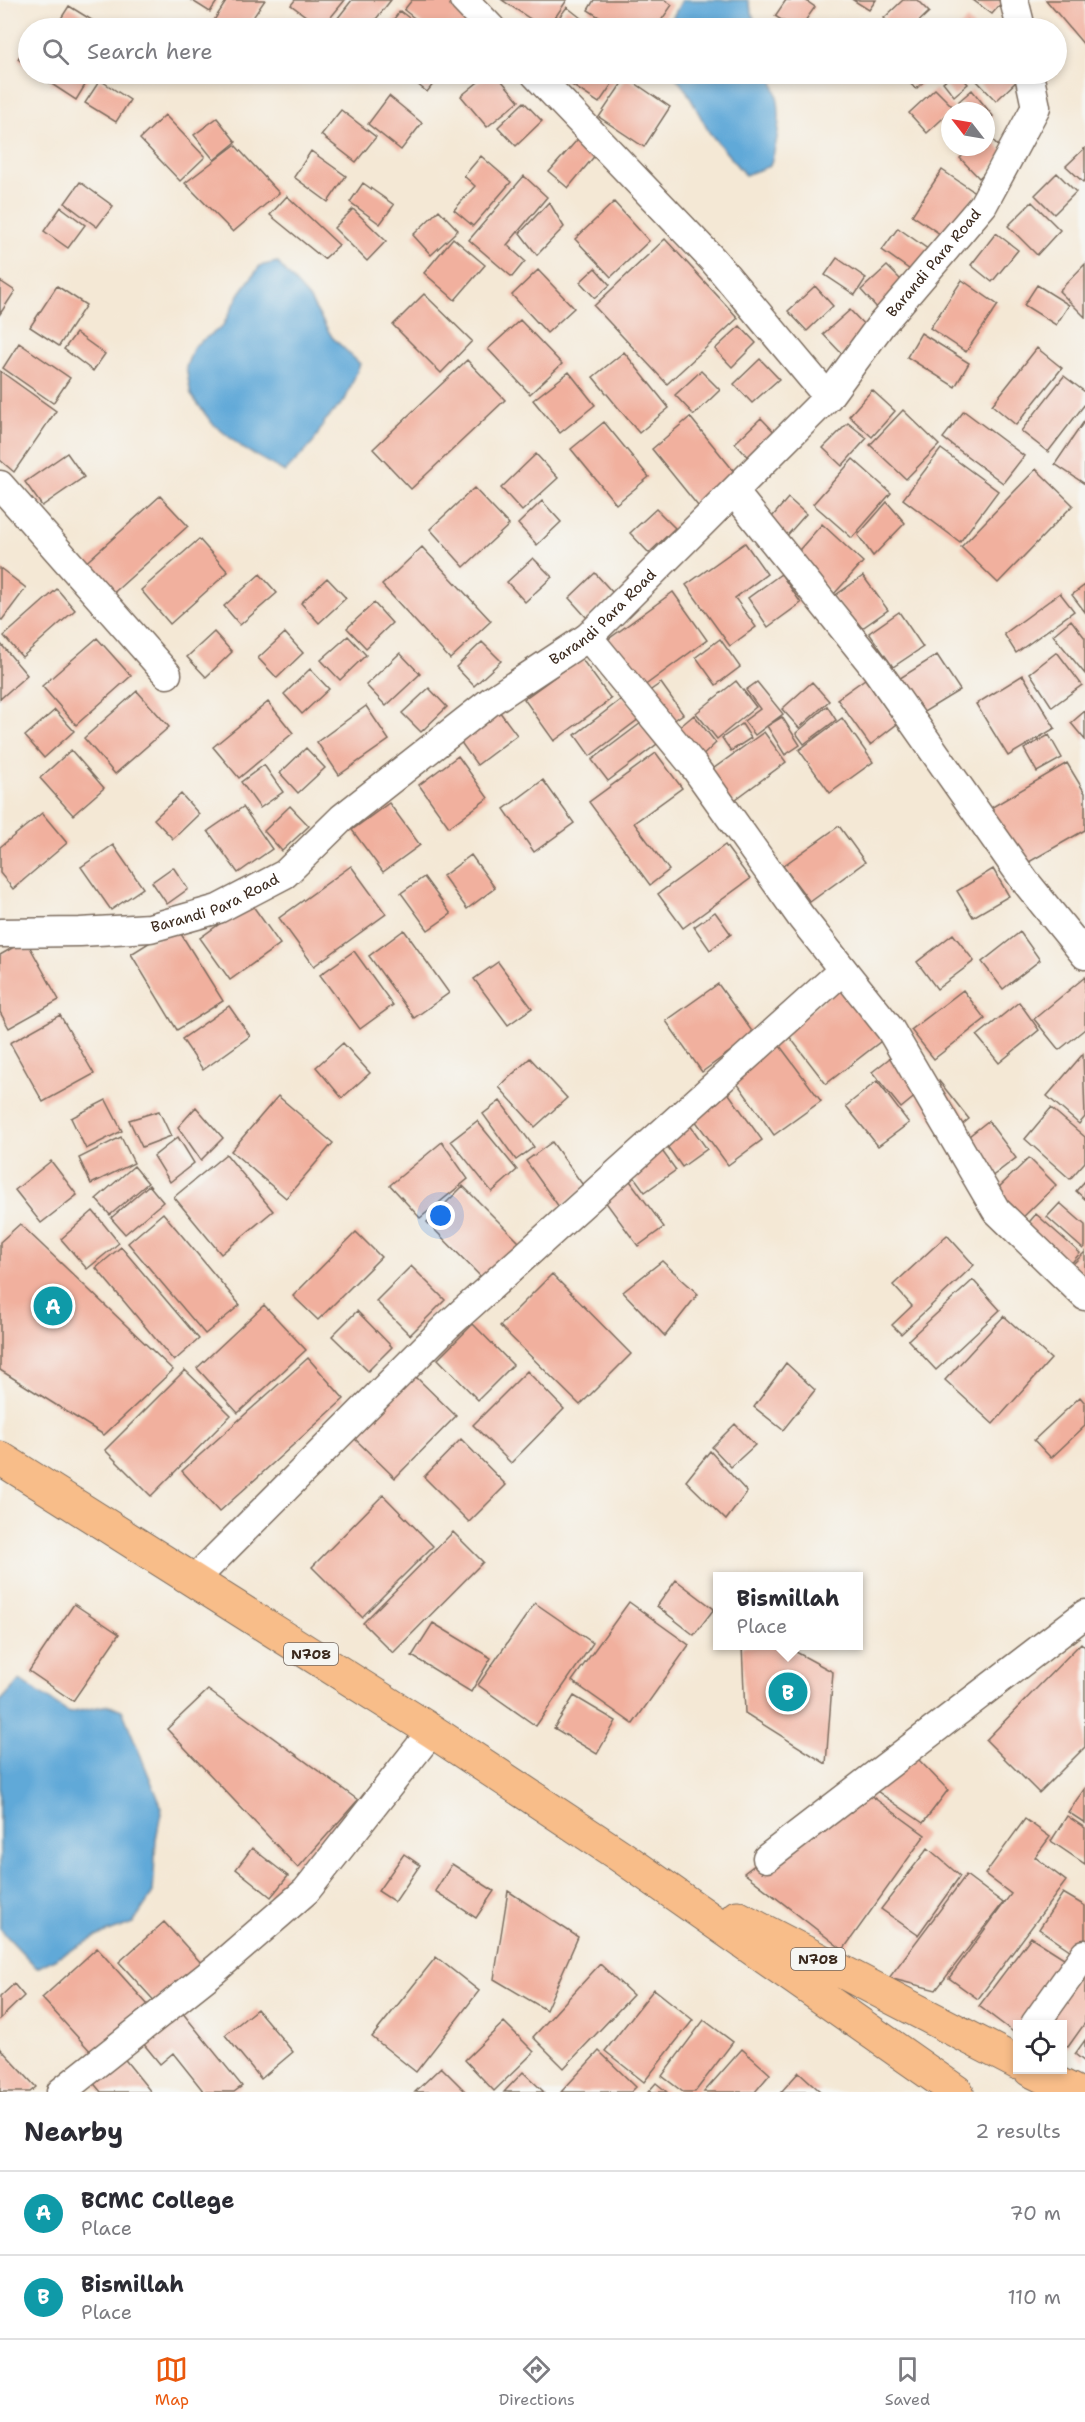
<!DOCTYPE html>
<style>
:root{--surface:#fff;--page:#f7f7f7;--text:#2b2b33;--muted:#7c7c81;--line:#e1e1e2;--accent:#ea580c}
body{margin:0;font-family:"Shantell Sans",sans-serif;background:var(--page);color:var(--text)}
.controls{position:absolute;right:18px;bottom:18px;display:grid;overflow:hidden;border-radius:0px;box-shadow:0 3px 9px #0003}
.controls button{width:54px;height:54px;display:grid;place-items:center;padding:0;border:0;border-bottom:2px solid var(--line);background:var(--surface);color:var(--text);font:30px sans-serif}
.compass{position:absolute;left:941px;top:102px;width:54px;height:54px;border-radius:50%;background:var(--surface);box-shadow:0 3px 9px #0003;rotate:301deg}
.you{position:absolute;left:441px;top:1216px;width:21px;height:21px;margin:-15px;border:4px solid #fff;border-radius:50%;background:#1a73e8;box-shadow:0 0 0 9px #1a73e833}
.badge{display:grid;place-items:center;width:39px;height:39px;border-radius:50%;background:var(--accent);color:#fff;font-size:20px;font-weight:700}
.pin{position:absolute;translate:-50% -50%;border:3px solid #fff;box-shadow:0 2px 6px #0006}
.popup{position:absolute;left:713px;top:1572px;width:150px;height:78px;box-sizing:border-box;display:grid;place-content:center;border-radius:0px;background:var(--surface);filter:drop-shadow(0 2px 4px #0005);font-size:20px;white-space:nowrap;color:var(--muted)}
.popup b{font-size:22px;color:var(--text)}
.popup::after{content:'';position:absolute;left:50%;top:100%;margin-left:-12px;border:12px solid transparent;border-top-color:var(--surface)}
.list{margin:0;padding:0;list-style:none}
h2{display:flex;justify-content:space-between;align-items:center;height:78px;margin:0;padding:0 24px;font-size:26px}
h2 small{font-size:20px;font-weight:400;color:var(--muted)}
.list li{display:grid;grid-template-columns:39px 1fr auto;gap:18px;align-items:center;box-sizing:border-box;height:84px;padding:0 24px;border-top:2px solid var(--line)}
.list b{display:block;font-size:22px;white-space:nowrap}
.list p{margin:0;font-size:20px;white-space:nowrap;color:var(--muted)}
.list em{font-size:20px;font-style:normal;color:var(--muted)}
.icon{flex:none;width:33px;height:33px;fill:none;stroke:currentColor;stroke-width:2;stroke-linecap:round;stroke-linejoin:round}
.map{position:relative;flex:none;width:1085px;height:2092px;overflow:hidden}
.search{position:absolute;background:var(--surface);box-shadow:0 3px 9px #0003;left:18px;right:18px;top:18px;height:66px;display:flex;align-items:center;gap:15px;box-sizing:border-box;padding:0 21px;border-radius:33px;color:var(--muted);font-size:22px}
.sheet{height:246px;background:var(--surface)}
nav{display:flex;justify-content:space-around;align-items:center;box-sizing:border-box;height:84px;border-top:2px solid var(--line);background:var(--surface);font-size:16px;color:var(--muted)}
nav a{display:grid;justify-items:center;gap:3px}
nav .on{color:var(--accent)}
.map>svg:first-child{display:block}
.water{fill:#61a9d8;stroke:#4e6a7b;stroke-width:1.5}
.building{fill:#f1b09e}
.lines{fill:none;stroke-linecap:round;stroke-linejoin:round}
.minor-casing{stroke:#7c6c5e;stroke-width:31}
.trunk-casing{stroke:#7c6c5e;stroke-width:35}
.minor{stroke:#fff;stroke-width:28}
.trunk{stroke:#f8bd89;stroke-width:33}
.labels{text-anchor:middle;stroke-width:4.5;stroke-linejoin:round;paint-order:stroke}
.shield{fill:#f6f6f2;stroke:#73675e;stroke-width:1.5}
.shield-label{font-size:14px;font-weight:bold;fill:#3b2a1e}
.street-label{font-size:15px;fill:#3b2a1e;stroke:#f6f6f2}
</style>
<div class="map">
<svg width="1085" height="2092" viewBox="0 0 1085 2092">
<rect width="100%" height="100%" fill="#f6f6f2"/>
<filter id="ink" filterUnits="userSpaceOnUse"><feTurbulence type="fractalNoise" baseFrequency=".0167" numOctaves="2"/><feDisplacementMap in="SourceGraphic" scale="12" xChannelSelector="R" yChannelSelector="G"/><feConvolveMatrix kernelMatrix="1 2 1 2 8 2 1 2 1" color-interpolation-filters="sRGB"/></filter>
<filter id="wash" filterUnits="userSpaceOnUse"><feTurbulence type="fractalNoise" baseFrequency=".008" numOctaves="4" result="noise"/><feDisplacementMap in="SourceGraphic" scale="24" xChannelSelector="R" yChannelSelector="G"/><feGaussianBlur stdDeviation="1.35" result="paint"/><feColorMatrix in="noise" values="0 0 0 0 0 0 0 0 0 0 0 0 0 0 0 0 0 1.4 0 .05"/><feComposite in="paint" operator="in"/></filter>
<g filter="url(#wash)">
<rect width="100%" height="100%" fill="#f4e8d5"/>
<!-- water -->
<path class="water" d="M682 0H748L757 28H667Z
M673 74H770C784 105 780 134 770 166L745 175 709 132 686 90Z
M277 262 309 298 332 337 360 364 345 400 325 421 313 443 285 472 244 449 212 423 191 395 186 367 194 346 222 327 240 293 260 266Z
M20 1680 69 1713 109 1705 122 1710 162 1808 156 1839 153 1893 133 1923 98 1936 37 1968 0 1929V1702Z"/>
<g id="blocks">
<!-- building -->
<path class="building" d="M191 0H218L210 12Z
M227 0H265L246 28H209Z
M295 0H345L322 28 291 5Z
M352 0H391L369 28H330Z
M412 0H450L486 28H427L404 10Z
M502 0H567L548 28H544Z
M594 0H665L672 5 656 28H616L588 10Z
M786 0H805L815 7 800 28H794L775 16Z
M853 0H876L869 10Z
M903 0H917L929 12 912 28H894L884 18Z
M973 0H1001L1003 1 992 14Z
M1046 0H1085V46Z
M69 6 95 22 91 28H55Z
M567 7 586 22 581 28H551Z
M400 11 422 28H387Z
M967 20 975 28H958Z
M589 22 598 28H585Z
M28 42V66L18 59Z
M56 74H84L90 77 76 100 50 83Z
M415 74H441L427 92 411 79Z
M488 74H496L519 101 487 127 461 96Z
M555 74H619L599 103Z
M900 74H931L916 89Z
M954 74H959L968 84 954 96 943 82Z
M985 74H1020L1022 76 996 101 977 81Z
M626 77 670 107 644 147 599 117Z
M100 80 130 100 116 122 85 103Z
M935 89 954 108 927 133 909 113Z
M972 90 993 116 986 121V111H967L959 101Z
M389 96 422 123 401 150 368 124Z
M524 102 542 121 516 146 498 127Z
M341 110 376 137 356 162 321 135Z
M165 115 205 157 180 181 140 139Z
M217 118 236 142 214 160 194 135Z
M584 132 602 147 568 188 549 172Z
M986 133 1005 153 979 178 960 158 972 147H986Z
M235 145 279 193 233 232 185 183Z
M1085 148V180L1083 182 1066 166Z
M311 151 346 176 328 202 294 177Z
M481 156 511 182 473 226 454 210 475 186 464 176Z
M942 170 976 193 946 238 912 215Z
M1057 173 1076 192 1054 214 1035 195Z
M524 176 547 197 507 245 525 261 512 277 469 240Z
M80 182 113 206 97 227 65 203Z
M363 183 394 205 380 224 350 202Z
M287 196 339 245 324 259 270 215Z
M549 202 564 227 537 255 520 233Z
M614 202 649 241 611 277 575 239Z
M1032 202 1060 230 1037 255 1008 226Z
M61 207 85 225 68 248 44 231Z
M353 209 386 241 367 261 334 228Z
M439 210 458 230 431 255 413 235Z
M898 228 932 252 916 274 882 250Z
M996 233 1018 250 992 282 971 265Z
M453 238 485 265 455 300 424 273Z
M665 239 738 318 667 384 594 306Z
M837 258 866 278 855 295 825 275Z
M1085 264V317L1059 291Z
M887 266 906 285 879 310 861 290Z
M595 268 610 285 595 298 580 282Z
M538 270 574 308 547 333 512 295Z
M962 280 998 305 966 352 930 328Z
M0 281 15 291 0 314Z
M1037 285 1069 305 1056 325 1024 305Z
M57 286 86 305 59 346 30 327Z
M815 286 833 306 807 331 788 311Z
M424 294 472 341 441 373 393 325Z
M850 310 868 329 842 354 823 334Z
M520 320 562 364 530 394 488 349Z
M740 326 756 343 732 367 715 349Z
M76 333 105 354 93 371 64 349Z
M921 333 969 363 955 387 907 357Z
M19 343 70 378 53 403 3 368Z
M1037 348 1062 368 1016 425 992 405Z
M624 352 669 408 639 433 593 377Z
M760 359 779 379 752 403 734 384Z
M467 360 505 400 411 489 373 449Z
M0 371 56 411 14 472 0 460Z
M701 371 720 390 694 415 675 395Z
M569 372 595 405 560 433 533 400Z
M1064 376 1085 392V404L1048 452 1021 431Z
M872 390 895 411 872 437 849 416Z
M903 410 939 445 906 479 870 445Z
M964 411 1024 456 1003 483 943 438Z
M690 417 737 475 698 506 652 449Z
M761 418 780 438 753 463 735 443Z
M1085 420V484L1055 464Z
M604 422 649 477 616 504 571 449Z
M848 423 867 438 842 466 823 448Z
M941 449 998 491 960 542 903 499Z
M67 453 84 477 42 506 25 482Z
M536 454 558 478 522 511 501 488Z
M853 459 891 493 852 538 813 504Z
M1036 469 1073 505 998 583 961 547Z
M474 488 509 525 464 567 430 529Z
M160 496 188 526 109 597 81 567Z
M788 498 806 514 784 539 767 523Z
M542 501 561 522 537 545 518 524Z
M887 502 905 523 873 556 858 535Z
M656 509 675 528 649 553 630 533Z
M822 524 863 562 834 594 793 557Z
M199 539 228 572 170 624 141 590Z
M745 543 767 574 735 598 756 627 730 646 686 585Z
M422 547 491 621 450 659 382 585Z
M533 558 552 577 525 602 507 582Z
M0 568 26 588 2 620 0 619Z
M595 573 613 593 587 618 569 598Z
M260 574 277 593 240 625 224 606Z
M781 574 801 603 768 627 748 598Z
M863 576 888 610 858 631 833 597Z
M327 578 346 598 319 623 301 603Z
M1085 585V612L1072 595Z
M57 589 75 610 22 657 4 636Z
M673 592 707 640 640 689 606 641Z
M1060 593 1074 611 1016 653 1004 634Z
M374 603 392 623 366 648 347 628Z
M899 612 923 647 893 667 869 633Z
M1071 620 1085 638V674L1053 635Z
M214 632 232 652 206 677 187 657Z
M285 633 303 653 277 678 258 658Z
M348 636 366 655 340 680 321 660Z
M97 638 131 676 76 725 42 686Z
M720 639 740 667 716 685 696 657Z
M482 642 501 661 474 686 456 667Z
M0 643 27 675 0 699Z
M1057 652 1082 685 1052 707 1030 673Z
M400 653 420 674 386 706 366 685Z
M937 655 960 690 919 715 897 680Z
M581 658 611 699 554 741 524 699Z
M310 669 329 689 302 714 284 694Z
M1023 675 1055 728 1008 756 976 704Z
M865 679 897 724 870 745 837 699Z
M736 681 756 707 717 739 696 713Z
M757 682 783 714 755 735 744 721 760 709 746 690Z
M812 682 829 701 799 728 782 709Z
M661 683 683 714 660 730 638 699Z
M429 688 447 707 421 732 402 713Z
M137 691 169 727 115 774 84 738Z
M624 697 640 718 590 756 575 735Z
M268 702 293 733 239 778 213 747Z
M366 706 389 740 339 775 317 742Z
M827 706 836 720 804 744 796 733Z
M55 710 74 731 44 758 25 736Z
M499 711 517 735 477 765 460 741Z
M1085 711V740L1071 723Z
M694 715 716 743 693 765 670 735Z
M782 717 800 745 785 755 767 726Z
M842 718 873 762 830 793 799 750Z
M641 723 657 744 608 781 592 760Z
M742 724 751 738 731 751 722 738Z
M764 732 786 762 721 810 699 779Z
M1049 735 1062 758 1037 772 1024 749Z
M306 748 325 768 298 793 280 773Z
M71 750 104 788 73 815 40 778Z
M656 753 682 788 634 823 669 870 650 885 589 802Z
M458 756 488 798 449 827 419 785Z
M1067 763 1085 793V830L1022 866 989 809Z
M264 765 283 792 260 808 241 782Z
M543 780 574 823 534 852 504 809Z
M181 794 199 814 173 839 154 819Z
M389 803 420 845 383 872 352 830Z
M290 806 309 826 282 851 264 831Z
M243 807 272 849 238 873 208 831Z
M42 813 67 843 13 889 0 873V847Z
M839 826 865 862 810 902 783 866Z
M113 845 143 888 111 910 81 867Z
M725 845 750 879 683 928 658 894Z
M471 855 495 888 467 909 443 876Z
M351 866 386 914 314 966 279 918Z
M173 867 188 889 167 904 152 882Z
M993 869 1009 896 973 917 957 891Z
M424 877 451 914 428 930 401 893Z
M250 902 280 944 230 980 200 938Z
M715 912 731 934 710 950 694 927Z
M176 926 223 1001 177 1030 131 954Z
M404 930 449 993 414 1018 369 956Z
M1020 932 1040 960 1003 989 982 962Z
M953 934 974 961 937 989 917 962Z
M26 940 59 1000 9 1028 0 1012V955Z
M354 951 393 1005 360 1029 320 975Z
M498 962 532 1008 508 1025 474 979Z
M1085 977V1029L1059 1050 1034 1019Z
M848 981 890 1034 826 1084 785 1031Z
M718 984 754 1034 702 1072 666 1021Z
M963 990 985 1019 934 1059 911 1030Z
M1019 1002 1039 1030 999 1063 977 1036Z
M229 1006 250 1036 203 1070 182 1039Z
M60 1015 94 1074 43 1102 10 1043Z
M777 1042 821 1101 774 1135 732 1076Z
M343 1043 370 1073 342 1098 316 1067Z
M895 1054 923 1090 901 1108 872 1072Z
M1083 1054 1085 1117 1079 1124 1047 1096Z
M530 1058 567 1098 535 1127 499 1087Z
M877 1081 909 1123 878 1146 846 1106Z
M939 1081 969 1119 946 1138 916 1099Z
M724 1087 762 1140 728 1165 689 1112Z
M278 1096 333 1143 286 1198 231 1151Z
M106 1100 122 1131 86 1149 71 1118Z
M500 1101 534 1147 516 1160 483 1114Z
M196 1107 223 1138 201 1160 178 1127Z
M1051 1108 1085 1137V1162L1070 1179 1025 1139Z
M159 1111 171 1136 142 1147 129 1120Z
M477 1121 517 1170 492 1192 451 1141Z
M687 1121 707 1149 682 1167 662 1139Z
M988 1121 1016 1158 978 1187 950 1151Z
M121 1137 134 1163 91 1184 79 1158Z
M178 1137 194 1163 170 1182 154 1156Z
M442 1142 468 1179 420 1218 390 1185Z
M552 1142 585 1188 559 1207 526 1161Z
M657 1144 676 1170 645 1192 626 1166Z
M226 1154 273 1211 221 1254 174 1197Z
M1029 1158 1056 1185 1018 1222 992 1194Z
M51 1161 77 1195 41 1223 15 1190Z
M134 1166 148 1183 110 1215 96 1199Z
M625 1174 664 1227 638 1246 599 1193Z
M1085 1181V1199L1076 1191Z
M149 1185 163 1202 125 1234 111 1218Z
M463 1186 522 1245 485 1281 427 1222Z
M1060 1203 1085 1225V1247L1083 1249 1047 1217Z
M93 1211 119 1243 87 1269 61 1239Z
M163 1213 240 1305 205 1334 128 1243Z
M1036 1214 1080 1253 1064 1272 1020 1233Z
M20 1224 173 1370 104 1435 0 1370V1242Z
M356 1232 381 1257 318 1320 293 1296Z
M947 1235 974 1265 901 1334 892 1325 912 1306 893 1285Z
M121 1247 199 1339 174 1361 96 1268Z
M1085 1252V1278L1072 1265Z
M662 1261 698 1294 665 1336 623 1292Z
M411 1266 445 1300 410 1335 376 1301Z
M552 1274 631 1354 580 1405 500 1326Z
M973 1280 1000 1310 936 1370 908 1340Z
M264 1305 306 1350 238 1413 197 1368Z
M357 1311 392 1347 368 1371 332 1336Z
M1004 1316 1051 1359 993 1424 945 1380Z
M473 1324 513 1365 478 1400 438 1359Z
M308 1358 344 1399 219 1512 182 1471Z
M786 1363 815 1390 783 1430 754 1407Z
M185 1370 231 1415 151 1496 105 1450Z
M527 1371 564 1409 511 1463 473 1425Z
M415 1376 456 1416 395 1478 353 1437Z
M1080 1397 1085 1403V1426L1051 1458 1034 1440Z
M735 1424 755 1445 731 1467 712 1447Z
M461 1439 506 1485 469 1522 424 1477Z
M710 1451 747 1492 726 1520 686 1481Z
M383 1495 433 1546 362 1617 312 1567Z
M453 1532 483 1562 393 1653 363 1623Z
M676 1580 714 1609 694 1635 657 1606Z
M629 1602 689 1645 633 1724 572 1681Z
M535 1603 593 1643 536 1726 478 1685Z
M74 1604 119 1634 73 1701 29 1671Z
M433 1623 491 1658 471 1692 412 1656Z
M1081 1643 1085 1647V1747L1039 1793 986 1740Z
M742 1646H785L833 1672 826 1764 745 1713Z
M208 1690 358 1800 298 1868 167 1729Z
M574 1696 616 1721 597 1754 554 1728Z
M910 1755 919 1760 948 1790 923 1823 864 1782Z
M859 1787 925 1835 843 1950 744 1873Z
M1085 1788V1823L1068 1812Z
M1067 1816 1085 1828V1864L1051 1841Z
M1025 1819 1050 1837 1035 1857 1066 1881 978 1999 949 1978 1011 1894 985 1874Z
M252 1848 288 1876 271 1897 236 1869Z
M928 1848 960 1876 918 1935 881 1909Z
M404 1854 420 1865 395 1902 378 1891Z
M452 1864 494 1891 476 1918 435 1891Z
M966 1875 1003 1903 936 1990 889 1978Z
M508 1891 578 1937 546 2010 494 1979Z
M1063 1893 1085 1906V1949L1080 1957 1039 1929Z
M164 1922 202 1964 158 2005 119 1962Z
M1031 1937 1067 1960 1023 2024H1018L1016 2034 979 2006Z
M97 1948 148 2005 93 2054 42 1998Z
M436 1957 479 1991 416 2072 372 2037Z
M600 1964 633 1995 564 2068 533 2037Z
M1085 1964V2023L1068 2047 1062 2043V2024H1042Z
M14 1984 24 1996 0 2019V1997Z
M654 1989 693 2020 644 2082 605 2051Z
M177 2006 242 2086 234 2092H204L173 2053 160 2064 138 2037Z
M257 2009 293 2052 261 2079 225 2035Z
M704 2020 733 2042 695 2092H683L662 2076Z
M504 2022 534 2052 494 2091 465 2060Z
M1085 2040V2062L1075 2054Z
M0 2048 36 2087 30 2092H0Z
M742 2049 770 2074 755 2092H704Z
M599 2051 636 2087 631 2092H561Z
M122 2056 151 2092H101L91 2080Z
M441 2067 466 2092H415Z
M523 2072 544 2092H504Z
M799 2072 821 2092H781Z
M656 2083 667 2092H648Z"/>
</g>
</g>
<g filter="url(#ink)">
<use href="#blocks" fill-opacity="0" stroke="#7c6c5e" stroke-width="1.5"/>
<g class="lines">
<!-- minor casing -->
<g class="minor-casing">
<g id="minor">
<path d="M464 0 491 28"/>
<path d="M1014 0 1021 28"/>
<path d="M535 74 713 260 828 397"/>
<path d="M0 485 167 674"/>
<path d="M734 492 876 669 1025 881 1085 955"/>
<path d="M588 637 693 765 801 917 890 1029 996 1210 1085 1296"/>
<path id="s1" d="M0 933 80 932 150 928 218 909 285 874 342 818 491 701 588 637 828 397 880 326 983 205 1036 107 1029 74"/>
<path d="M194 1580 446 1327 843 970"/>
<path d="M767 1858 1085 1614"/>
<path d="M1035 2024 1085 1954"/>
<path d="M61 2092 216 1969 306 1891 432 1731"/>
</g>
</g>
<!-- trunk casing -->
<g class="trunk-casing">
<path id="trunk" d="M0 1458 432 1731 619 1855 957 2092
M737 1917 1018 2063
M1030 2070 1075 2092"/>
</g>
<!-- minor -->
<use href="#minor" class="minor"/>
<!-- trunk -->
<use href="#trunk" class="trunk"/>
</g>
</g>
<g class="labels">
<!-- shield labels -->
<g class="shield">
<rect x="284" y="1643" width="54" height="22" rx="4.5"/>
<rect x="791" y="1948" width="54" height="22" rx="4.5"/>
</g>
<g class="shield-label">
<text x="311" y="1659">N708</text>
<text x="818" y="1964">N708</text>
</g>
<!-- street labels -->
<g class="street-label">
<text dy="5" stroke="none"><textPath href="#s1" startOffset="1192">Barandi Para Road</textPath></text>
<text dy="5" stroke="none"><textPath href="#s1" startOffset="706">Barandi Para Road</textPath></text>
<text dy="5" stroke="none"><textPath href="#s1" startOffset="220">Barandi Para Road</textPath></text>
</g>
</g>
</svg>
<div class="controls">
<button><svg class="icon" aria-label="locate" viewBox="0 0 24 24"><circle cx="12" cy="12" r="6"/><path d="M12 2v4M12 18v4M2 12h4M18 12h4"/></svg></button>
</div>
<svg class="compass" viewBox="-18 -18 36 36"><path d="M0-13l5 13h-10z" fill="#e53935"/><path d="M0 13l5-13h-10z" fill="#7c7c81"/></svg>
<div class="you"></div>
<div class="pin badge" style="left:53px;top:1306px;background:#0f9aa8">A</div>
<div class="pin badge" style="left:788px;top:1692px;background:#0f9aa8">B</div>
<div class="popup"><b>Bismillah</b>Place</div>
<div class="search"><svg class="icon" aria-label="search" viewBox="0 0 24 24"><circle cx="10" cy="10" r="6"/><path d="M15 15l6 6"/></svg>Search here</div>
</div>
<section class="sheet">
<h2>Nearby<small>2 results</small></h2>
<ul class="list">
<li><span class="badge" style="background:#0f9aa8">A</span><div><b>BCMC College</b><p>Place</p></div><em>70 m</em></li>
<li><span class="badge" style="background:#0f9aa8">B</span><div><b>Bismillah</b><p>Place</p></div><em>110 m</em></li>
</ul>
</section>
<nav>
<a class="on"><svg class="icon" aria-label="map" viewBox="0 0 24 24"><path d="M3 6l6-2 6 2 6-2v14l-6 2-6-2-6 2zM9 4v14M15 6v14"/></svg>Map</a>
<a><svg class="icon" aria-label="directions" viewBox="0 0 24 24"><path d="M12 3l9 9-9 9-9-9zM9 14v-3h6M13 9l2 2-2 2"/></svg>Directions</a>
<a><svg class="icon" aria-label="saved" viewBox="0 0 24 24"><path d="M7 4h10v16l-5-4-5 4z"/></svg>Saved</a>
</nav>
